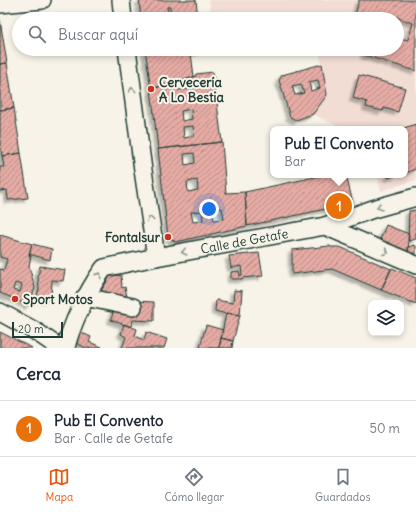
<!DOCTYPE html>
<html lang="es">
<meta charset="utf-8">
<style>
:root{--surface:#fff;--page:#f2f2f3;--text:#1f2937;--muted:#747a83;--line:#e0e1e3;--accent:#ea580c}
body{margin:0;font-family:Delius,sans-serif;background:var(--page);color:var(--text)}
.controls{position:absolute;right:12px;bottom:12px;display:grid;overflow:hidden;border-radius:8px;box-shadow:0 2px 6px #0003}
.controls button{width:36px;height:36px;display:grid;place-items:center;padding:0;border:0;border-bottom:1px solid var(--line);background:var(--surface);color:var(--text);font:20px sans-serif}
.scale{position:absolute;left:12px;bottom:10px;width:51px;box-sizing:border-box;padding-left:4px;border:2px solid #1f3d34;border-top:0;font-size:11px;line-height:14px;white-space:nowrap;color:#1f3d34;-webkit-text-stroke:3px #f7f3e8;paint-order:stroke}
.you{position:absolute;left:209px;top:209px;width:14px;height:14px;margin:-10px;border:3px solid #fff;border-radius:50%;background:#1a73e8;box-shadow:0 0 0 6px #1a73e833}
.badge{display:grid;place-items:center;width:26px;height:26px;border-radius:50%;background:var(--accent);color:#fff;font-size:13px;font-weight:700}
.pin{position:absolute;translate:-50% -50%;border:2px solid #fff;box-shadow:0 1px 4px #0006}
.popup{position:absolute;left:270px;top:126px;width:138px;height:52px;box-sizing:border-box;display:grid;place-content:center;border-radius:8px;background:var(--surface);filter:drop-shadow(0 1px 3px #0005);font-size:13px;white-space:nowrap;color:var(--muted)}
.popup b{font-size:15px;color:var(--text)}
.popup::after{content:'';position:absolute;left:50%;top:100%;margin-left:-8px;border:8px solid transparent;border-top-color:var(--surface)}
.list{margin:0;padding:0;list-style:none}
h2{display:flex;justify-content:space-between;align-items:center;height:52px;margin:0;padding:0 16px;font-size:17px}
h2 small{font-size:13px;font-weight:400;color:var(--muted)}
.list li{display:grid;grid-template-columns:26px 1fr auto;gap:12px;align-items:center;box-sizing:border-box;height:56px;padding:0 16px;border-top:1px solid var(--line)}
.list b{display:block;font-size:15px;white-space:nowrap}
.list p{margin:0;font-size:13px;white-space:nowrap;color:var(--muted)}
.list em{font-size:13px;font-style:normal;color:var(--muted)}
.icon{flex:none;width:22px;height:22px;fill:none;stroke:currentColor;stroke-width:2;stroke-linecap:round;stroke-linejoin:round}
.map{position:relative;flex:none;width:416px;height:348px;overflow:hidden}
.search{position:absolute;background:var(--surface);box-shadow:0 2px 6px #0003;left:12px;right:12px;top:12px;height:44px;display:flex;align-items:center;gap:10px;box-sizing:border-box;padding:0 14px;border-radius:22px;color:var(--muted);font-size:15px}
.sheet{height:108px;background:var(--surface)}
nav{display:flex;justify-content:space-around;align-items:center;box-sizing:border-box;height:56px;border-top:1px solid var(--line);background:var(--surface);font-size:11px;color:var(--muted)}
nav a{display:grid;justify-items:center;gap:2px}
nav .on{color:var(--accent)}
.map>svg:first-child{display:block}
.built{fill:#f2ddd4}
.building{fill:url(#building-hatch);stroke:#1f3d34;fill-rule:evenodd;filter:url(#shadow)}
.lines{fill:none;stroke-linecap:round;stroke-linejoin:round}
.street-casing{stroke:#1f3d34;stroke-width:20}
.street{stroke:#f7f3e8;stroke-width:17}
.oneway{stroke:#8b988e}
.poi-dot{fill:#c8321e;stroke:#f7f3e8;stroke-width:1.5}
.labels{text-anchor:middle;stroke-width:4;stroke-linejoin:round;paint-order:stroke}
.poi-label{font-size:13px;font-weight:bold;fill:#1f3d34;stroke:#f7f3e8;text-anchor:start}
.street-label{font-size:13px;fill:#1f3d34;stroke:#f7f3e8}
</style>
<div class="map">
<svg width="416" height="348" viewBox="0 0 416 348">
<defs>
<pattern id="building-hatch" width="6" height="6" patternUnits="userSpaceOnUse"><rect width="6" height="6" fill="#e5aba4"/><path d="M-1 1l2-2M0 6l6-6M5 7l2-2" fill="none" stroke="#b98c86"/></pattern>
<filter id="shadow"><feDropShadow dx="-3.5" dy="3.5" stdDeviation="1" flood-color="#0004"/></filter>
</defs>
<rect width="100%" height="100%" fill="#f7f3e8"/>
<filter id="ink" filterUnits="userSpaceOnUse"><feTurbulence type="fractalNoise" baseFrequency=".025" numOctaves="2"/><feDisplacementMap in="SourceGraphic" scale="8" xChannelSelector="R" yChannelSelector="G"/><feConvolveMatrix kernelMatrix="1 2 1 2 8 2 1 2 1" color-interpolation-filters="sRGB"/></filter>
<g filter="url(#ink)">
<!-- built -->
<path class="built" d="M209 0H416V180L381 191 377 175H405V129H343L313 114 327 95 319 49H397V19H211Z"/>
<!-- building -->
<path class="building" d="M139 0H196L198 19H176L175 11 170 12V7H167L168 13H164V19H141Z
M359 0H416V71L364 55 365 50 363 49H397V37L408 40 413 23 396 17V19H354Z
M0 20 7 63 0 64Z
M145 49H202L203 51 191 53 194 77 151 89Z
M7 63 14 108 0 110V64Z
M322 64 327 95 313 114 296 120 290 117 279 80 282 75ZM318 80 320 88 311 91 309 82ZM301 84 304 93 295 95 292 86Z
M213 72 222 142 158 149 151 89 177 81 178 90 189 89 187 79 196 76V74ZM191 109 192 119 182 121 181 111ZM193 126 194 136 184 138 183 127Z
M359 75 405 88 398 112 384 108 383 111 366 107 367 102 353 98Z
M14 108 21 153 2 156 0 145V110Z
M416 124V169L405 173V129H401Z
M222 142 226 193 245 192 247 226 176 242 168 237 158 149ZM194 153 195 163 185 165 184 154ZM197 180 198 190 188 192 187 182ZM222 208 224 219 214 220 212 210ZM202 211 203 221 193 222 191 212Z
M21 153 28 198 8 200 7 190 0 191V167H4L2 156Z
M324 175H346L353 203 247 226 245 192Z
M387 175H398L388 178Z
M416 210V239L408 241 409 211Z
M386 225 409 234 408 254 379 242Z
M0 235 32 244 29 256H31L29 266 35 288 29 306 15 299 0 293V269L4 270 7 259 0 257ZM15 283 22 285 20 292 13 290Z
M32 244 52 249 50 260 29 254Z
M414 245 416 246V258L408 254V247Z
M330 246V247H340L391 269 381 290 332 269 292 274V250Z
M259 253 263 276 242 278V279H231V272L239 271 240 276 242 275 241 266 231 268 229 256Z
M40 266 65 270 63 281 52 280 51 299H36L39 289 38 277Z
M392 268 416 278V304L381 290Z
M121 275 122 288 125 287 127 297H105L99 294 110 276Z
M234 290 242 291 240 315 226 313V314L215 311 216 300 233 303Z
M134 301 154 302V321L133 320 131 327 111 320 114 309Z
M226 313 240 315 233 341 221 338Z
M124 324 137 329 135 336 144 340 146 332 167 339 164 348H122L126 337 121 334Z
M206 325 223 330 219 348H204L200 347Z
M0 332 32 348H0Z
M80 332 91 337 89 342 102 347V348H86L76 343Z
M221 338 233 341 232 348H219Z"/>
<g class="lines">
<!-- street casing -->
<g class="street-casing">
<g id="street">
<path d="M121 0 123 19"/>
<path d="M0 4 42 0"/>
<path d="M127 49 143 170 156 257"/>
<path d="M325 226 416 265"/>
<path d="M85 297 133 307"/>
<path d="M0 312 35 331 60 348"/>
<path id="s1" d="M66 348C68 337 72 328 76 318 84 300 92 284 104 268L156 257 325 226 373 209 416 197"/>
</g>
</g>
<!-- street -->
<use href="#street" class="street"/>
</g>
<!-- one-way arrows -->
<defs><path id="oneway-chevron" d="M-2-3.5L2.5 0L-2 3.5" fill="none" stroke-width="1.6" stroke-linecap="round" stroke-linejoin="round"/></defs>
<g class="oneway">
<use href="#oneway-chevron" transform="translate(132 90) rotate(-97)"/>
<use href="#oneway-chevron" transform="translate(379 207) rotate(164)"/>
<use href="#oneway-chevron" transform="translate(150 219) rotate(-99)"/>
<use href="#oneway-chevron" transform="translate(184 252) rotate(169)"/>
<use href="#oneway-chevron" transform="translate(386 252) rotate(23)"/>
<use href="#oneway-chevron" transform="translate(99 275) rotate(-55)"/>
</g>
</g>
<!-- markers -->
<g class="poi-dot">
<circle cx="151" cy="89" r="4"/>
<circle cx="168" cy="237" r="4"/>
<circle cx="15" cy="299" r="4"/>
</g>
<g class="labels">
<!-- poi labels -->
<g class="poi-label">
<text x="159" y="87">Cervecería<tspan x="159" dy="15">A Lo Bestia</tspan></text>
<text x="160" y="242" text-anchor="end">Fontalsur</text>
<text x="23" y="304">Sport Motos</text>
</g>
<!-- street labels -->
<g class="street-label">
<text dy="5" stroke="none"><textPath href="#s1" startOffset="232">Calle de Getafe</textPath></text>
</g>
</g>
</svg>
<div class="controls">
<button><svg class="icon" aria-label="layers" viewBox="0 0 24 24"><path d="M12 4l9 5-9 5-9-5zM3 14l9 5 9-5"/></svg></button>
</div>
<div class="scale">20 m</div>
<div class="you"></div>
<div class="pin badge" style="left:339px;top:206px;background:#e8710a">1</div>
<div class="popup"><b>Pub El Convento</b>Bar</div>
<div class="search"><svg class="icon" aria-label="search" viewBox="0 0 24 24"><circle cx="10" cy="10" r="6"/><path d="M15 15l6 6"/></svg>Buscar aquí</div>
</div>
<section class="sheet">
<h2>Cerca<small></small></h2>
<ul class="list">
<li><span class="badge" style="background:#e8710a">1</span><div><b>Pub El Convento</b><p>Bar · Calle de Getafe</p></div><em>50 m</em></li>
</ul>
</section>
<nav>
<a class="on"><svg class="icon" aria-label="map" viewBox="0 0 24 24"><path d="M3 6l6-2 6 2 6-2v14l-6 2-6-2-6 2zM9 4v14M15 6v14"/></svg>Mapa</a>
<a><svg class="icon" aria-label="directions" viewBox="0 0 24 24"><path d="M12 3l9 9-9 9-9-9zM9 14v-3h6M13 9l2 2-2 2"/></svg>Cómo llegar</a>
<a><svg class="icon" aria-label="saved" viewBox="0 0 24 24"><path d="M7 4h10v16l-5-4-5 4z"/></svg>Guardados</a>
</nav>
